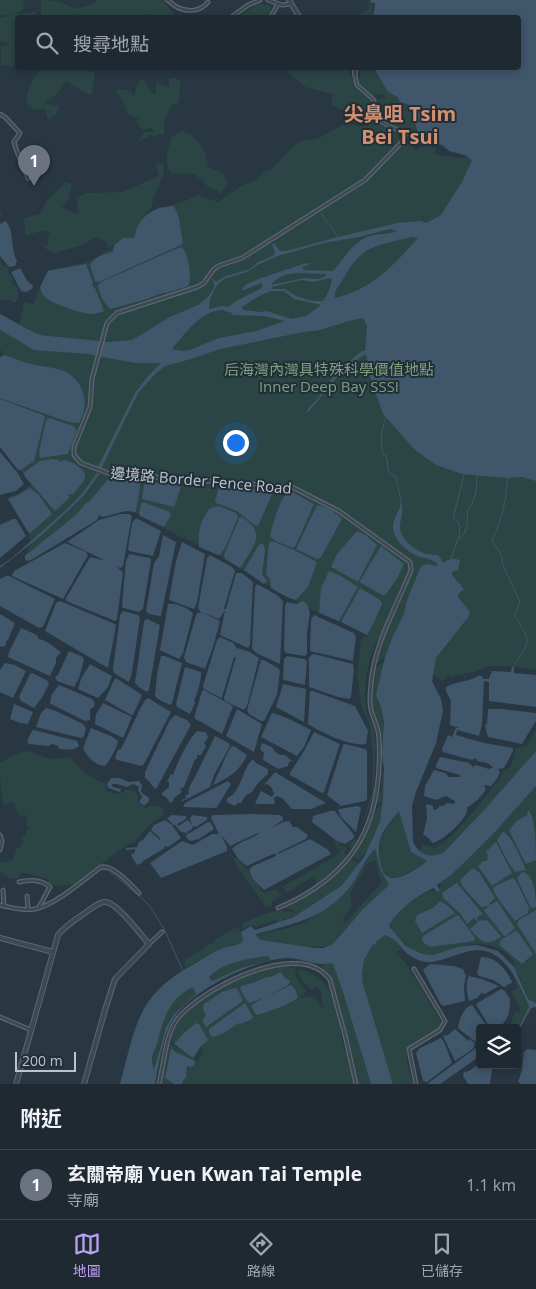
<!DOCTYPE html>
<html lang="zh-TW">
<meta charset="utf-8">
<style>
:root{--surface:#1f2932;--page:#27313a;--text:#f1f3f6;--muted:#a1a6ac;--line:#3c454d;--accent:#bca0f2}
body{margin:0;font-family:"Open Sans","Noto Sans TC",sans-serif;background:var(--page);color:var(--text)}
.controls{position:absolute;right:15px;bottom:15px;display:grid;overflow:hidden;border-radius:5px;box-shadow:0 2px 8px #0003}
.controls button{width:45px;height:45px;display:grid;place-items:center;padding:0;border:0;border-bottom:1px solid var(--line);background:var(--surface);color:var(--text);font:25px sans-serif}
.scale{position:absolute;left:15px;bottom:12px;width:61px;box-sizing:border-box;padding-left:5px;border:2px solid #bbc3cc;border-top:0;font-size:14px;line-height:18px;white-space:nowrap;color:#bbc3cc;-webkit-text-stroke:4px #222e38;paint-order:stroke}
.you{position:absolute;left:235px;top:442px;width:18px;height:18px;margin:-12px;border:4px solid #fff;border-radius:50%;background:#1a73e8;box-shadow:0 0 0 8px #1a73e833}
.badge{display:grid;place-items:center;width:32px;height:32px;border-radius:50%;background:var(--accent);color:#fff;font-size:16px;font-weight:700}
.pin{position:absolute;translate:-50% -41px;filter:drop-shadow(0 1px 2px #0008)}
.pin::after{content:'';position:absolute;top:26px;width:18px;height:15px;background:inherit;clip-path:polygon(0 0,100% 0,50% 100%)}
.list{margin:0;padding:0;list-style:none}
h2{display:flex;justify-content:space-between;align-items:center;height:65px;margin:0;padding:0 20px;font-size:21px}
h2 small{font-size:16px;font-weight:400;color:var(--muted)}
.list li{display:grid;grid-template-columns:32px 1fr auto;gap:15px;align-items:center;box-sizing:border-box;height:70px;padding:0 20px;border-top:1px solid var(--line)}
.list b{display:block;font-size:19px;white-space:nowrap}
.list p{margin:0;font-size:16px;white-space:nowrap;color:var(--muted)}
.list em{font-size:16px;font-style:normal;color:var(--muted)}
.icon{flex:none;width:28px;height:28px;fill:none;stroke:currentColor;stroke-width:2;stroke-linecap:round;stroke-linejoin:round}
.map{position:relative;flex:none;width:536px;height:1084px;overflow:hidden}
.search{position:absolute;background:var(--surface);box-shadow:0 2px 8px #0003;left:15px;right:15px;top:15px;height:55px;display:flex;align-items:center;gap:12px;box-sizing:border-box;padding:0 18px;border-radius:5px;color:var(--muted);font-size:19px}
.sheet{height:135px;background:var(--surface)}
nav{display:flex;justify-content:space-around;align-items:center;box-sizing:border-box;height:70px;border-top:1px solid var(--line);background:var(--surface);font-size:14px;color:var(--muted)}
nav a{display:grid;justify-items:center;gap:2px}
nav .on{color:var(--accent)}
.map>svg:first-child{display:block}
.green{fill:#2b4444;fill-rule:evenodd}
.water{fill:#40566b;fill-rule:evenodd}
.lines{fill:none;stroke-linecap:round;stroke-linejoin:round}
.stream{stroke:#40566b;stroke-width:1}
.pedestrian-casing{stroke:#5c6670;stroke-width:4.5}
.minor-casing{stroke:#5c6670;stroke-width:5}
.tertiary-casing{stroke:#5c6670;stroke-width:6}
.pedestrian{stroke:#3d4853;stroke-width:2}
.minor{stroke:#3d4853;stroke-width:2.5}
.tertiary{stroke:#3d4853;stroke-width:4}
.labels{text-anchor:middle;stroke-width:4;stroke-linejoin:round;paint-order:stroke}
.park-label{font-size:15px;fill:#7aa17f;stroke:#222e38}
.street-label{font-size:15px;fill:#bbc3cc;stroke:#222e38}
.district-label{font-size:20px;font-weight:bold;fill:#d29071;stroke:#222e38}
</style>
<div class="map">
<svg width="536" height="1084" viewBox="0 0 536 1084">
<rect width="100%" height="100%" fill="#293743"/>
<!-- green -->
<path class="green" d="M0 0H23L24 8 14 15 35 11 36 17 18 18 17 42 13 43 17 49V67L1 65V47L10 43H5L2 41 0 43V18L10 16 0 15Z
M41 0C55 0 63 2 75 9L94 4 97 0H162L176 17H155L150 14 139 18 41 17Z
M368 0 372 5 373 15 375 3H371L370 0H536V670L508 666H489L474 672 449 677V673L443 681 429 672 387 654 375 666V658L382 644 377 641 370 658 366 677 365 700 367 715 373 723 376 742 374 795 352 850 348 846 358 836 372 793 373 751 371 744 370 724 362 709 357 676 361 638 369 636 359 630 306 607 266 584 215 553 173 533 129 509 95 517 26 559 25 556C39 531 17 520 8 497L19 493 32 484 0 446V362L3 352 0 350V330L13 337 19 326 24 302 33 304 48 270 85 263 96 258 106 251 113 249 119 240 109 249 106 242 96 237 82 245 54 253 46 249 40 242 47 246 48 235 50 234 47 230 26 235 23 218 40 214 45 203 65 182 72 184 68 201 62 207C69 210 73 216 79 211L76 198 86 193 122 192 159 176 155 161 158 164H164C165 184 153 189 152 207L144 217 159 207H166L185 201 198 195 218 202 241 186 257 179 265 171 272 169 294 145 302 141 317 139 346 123 357 126H369L331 104 333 94 305 87 285 70 286 68H348L352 79H354L357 85 373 101 371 105 375 122 398 132V137H396L407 142 416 150C426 144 426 147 436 148L435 154 438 155 463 158 466 156C462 154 456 153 451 151 442 147 435 141 426 138L429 143 419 139 408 130 409 133 391 126 390 113 386 111 384 105 378 102V100L386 98 383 95 376 94 374 98 359 84 357 78H361L359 68H371L374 74 373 68H518V18H359V13L369 9Z
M259 3 272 6 270 12 266 17H237Z
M42 68H45L48 74V68H83V69L95 73 92 94 89 95 66 81 58 93 45 103 59 106 57 114 48 120 45 109H34L26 101C28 88 32 78 41 69L43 70Z
M171 78H176L181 82C178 91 182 94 177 105L172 104 164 122V134L157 135V137L151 135 139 142 143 132H154L151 128 143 130 137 124V120L141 119 140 117 136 118 127 113 124 103 116 93 118 89 126 90 132 93V97H133L137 87 135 86H137L139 81 144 80 152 93 156 94V83L169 87V79Z
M181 131 191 134 201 145 206 154 208 167 222 173 228 182V185L220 194 218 191C206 189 204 180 195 175 187 172 179 175 171 173 162 162 169 150 171 137Z
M0 260 3 266 8 267 9 274 13 279 12 283 18 287V300L14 303 10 300H0Z
M383 662 387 798 377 805 376 796 381 791 382 774 384 769 380 756V732L372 710 370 678 374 670Z
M536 729V751L485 809 444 852C436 857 427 856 419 852L423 845 436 848C462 829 481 802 502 776L503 771 511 766 516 749 528 745Z
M27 751C36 752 45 759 52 759 58 760 64 757 70 757 78 769 92 779 105 783L106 790C114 793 119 797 126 789L134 791 138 795V803L145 808C151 805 156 805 163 808L164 815 148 826 134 843H129L75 884 56 886 48 884V879L22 872 19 878 11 879 0 871V862L4 863 7 861 13 860 16 849 19 848 23 841 20 837 26 835V831L29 829 26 824 28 820 26 815 21 816 20 814H18L13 802 4 805C0 791 0 778 0 763L18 753Z
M536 786V1003L528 999 519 976 508 959 516 967C512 953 495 945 482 944 476 943 471 945 466 945V948C457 947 449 951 440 953 413 960 405 943 389 926 398 910 414 900 429 890L434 892 441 886 440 883 450 876 468 859Z
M389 801 379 829 373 835 370 848 359 860 353 857 378 807Z
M399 810 419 857 428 860C412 871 381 894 380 859 380 852 379 842 382 836 387 826 394 818 399 810Z
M336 840 339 841V845L344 846 348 850 345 851V854L348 856 347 858 333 873 314 888 316 881 312 877 287 893 283 887C302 874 322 866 340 852L341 851H337V850L343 849 337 848 334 841Z
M375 848 381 871 390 885 333 944C311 952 285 943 261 940L255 935C270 931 290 929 304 922 340 903 353 881 375 848ZM375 860 381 883 344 924 343 919 352 907 350 894 367 864Z
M230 855C241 858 257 883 263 893L278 889 277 892 282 893V895L272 902V907H266L238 868 233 857 228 856Z
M351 858 358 862V866L332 894 297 916 291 917 290 919H284L279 923 275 920 256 927 253 925 243 929V923C261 915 275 908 295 913V911L285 908C310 895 333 880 351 858Z
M239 926 243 940 241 943 223 948 185 968V959L206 948 208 944 215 943V939Z
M385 935 395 941 401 949 394 955H399L409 968 442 1024 440 1028 408 1048 407 1061 413 1084H393L369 1006 360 987 362 947 375 943Z
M267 956 270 958V960L241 968 212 981 209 977 211 982 198 991 196 986 193 987 196 994C189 1001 182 1006 176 1013 160 1031 156 1061 155 1084H140L168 995 230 962Z
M330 963 334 966 343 992 371 1084H357L334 986 329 976 321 968 323 964Z
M282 964H289L288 967 293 968 297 965 295 975 306 991 303 996 301 995 302 998 310 996 318 1002 324 1010 320 989 317 986 312 990C305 984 300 979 298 970 338 975 337 1017 344 1050L347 1051 354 1084H159V1081H162L169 1043 198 1061 203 1050 201 1048 193 1058 171 1041C177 1013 200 996 225 985V983L238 979 251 973Z
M513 973 529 1008 517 1031V1028H510L514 1013 520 1011V1007L511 992 517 988Z"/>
<!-- water -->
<path class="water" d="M370 0H536V481L522 477 507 478 462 474 436 465 415 450 383 414 370 377 366 354C339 369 328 390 308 412L306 411 319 397 336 372 362 351H365L367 326 363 318 349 321 320 330 304 332 220 349 191 359 165 366 155 374 138 393 101 469 98 467 135 393 148 376 161 363H135L87 354 34 350 0 330V314L31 331 40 335 109 342 132 340 170 317 198 305 208 297 214 288V283L211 277 216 282 226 276 250 269 258 262 271 257 275 253 272 244 274 243 280 251H286L334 238 397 223 420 221 426 223 441 215 463 180 472 160 465 155 449 151 443 145 435 144 431 140 420 136 418 134 414 118 415 111 409 105 400 102 398 97 388 92 374 68H518V18L372 17 371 15H374L375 3H371ZM390 229 397 231C389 235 379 233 370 236 352 242 345 258 333 271L304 270 302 267 313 263 303 264 258 279 245 285 241 291 262 283V288L234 302 229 307 221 306 209 309 210 299 217 285 224 279 247 272 259 264 278 256 324 243 359 237ZM411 237 418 238C394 265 371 290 335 298 334 291 338 287 342 281 362 244 374 247 411 237ZM297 273 325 274 326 276 318 279 304 278 271 285C277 276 287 274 297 273ZM331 278C333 284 327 295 323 301H313L296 296 285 289H273L272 287 301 280 313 282ZM272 291H284L294 299 321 305 306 316 291 319 267 311 262 312 243 310 242 307C251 301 261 294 272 291ZM222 310 232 313 233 315 265 316 285 321 256 331 219 338 190 350 181 351 172 349C186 333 200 311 222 310Z
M174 206 179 218 183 244 99 282 95 281 90 265C93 258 105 253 113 252L114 245 123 238H134C137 233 135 229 139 224 148 210 159 207 174 206Z
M6 221C15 233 10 248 17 261L15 266 9 267 0 256V224Z
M182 247C188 253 193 279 188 286L166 293H162L147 299 111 309C104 305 99 293 98 285L101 282 173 250Z
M86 264 93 282 92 286 95 288 104 311C100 312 97 314 92 314 83 314 57 305 49 300 44 297 41 293 40 287L48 271Z
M20 268 28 282 33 285 32 289 26 292 21 291 11 272Z
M5 355C14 358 22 362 31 364 43 367 55 367 66 372 85 382 90 406 79 423L68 422 0 398V357Z
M0 399 43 415 45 417 34 461 21 470H18L0 447Z
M49 418 73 426 77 430 68 454 40 458 39 452 46 420Z
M0 452 17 472 24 484 16 491 0 495Z
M52 459 58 460 60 462 64 460C69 461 74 463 79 467 92 477 81 484 73 494H68L69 498 55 511 26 478 23 473 40 461Z
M97 473H100L84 495 74 505 42 535 0 568V566L13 557 65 511 82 494Z
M108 479 139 482 140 487 136 512 126 511 103 517 99 515 97 520 31 560 27 561 25 559V556L77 514 86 503 89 502Z
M146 482 180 485 181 487 174 507 142 499 144 485Z
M219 487 270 490 272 494 258 526 254 525 237 511 216 503 215 501Z
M30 488 38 494 52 514 30 533 28 532 8 499 18 495Z
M288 492 294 493 314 504 296 545 293 548 275 541 270 536C272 526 280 497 288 492Z
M401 501C406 513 396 524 402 535 407 544 418 552 427 554 431 555 436 554 439 556 441 558 442 560 443 563 449 559 452 558 460 560L458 570 452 572C452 578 461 583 464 590L460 592 458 597 470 612 469 616 436 658 432 681 441 699 443 711 436 743 416 792 412 806 413 842C419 855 431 859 444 852L485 809 536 751V786L494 833 468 859 450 876 437 885 440 891H436L434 888C418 894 396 912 389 926L406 946 422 954 433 955 458 947 477 945 498 951 514 967 528 999 536 1003V1007L531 1008 517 1034V1031L529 1007C520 986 506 950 478 950 471 950 463 953 456 955 447 958 435 963 426 962 401 957 403 942 385 935L376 942 375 945 373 944 364 960 362 975 363 984 393 1084H371L343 992 333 964C329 963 325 964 321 964 310 963 299 958 287 958 253 960 193 989 174 1018 163 1034 159 1065 155 1084H120C136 1025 137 994 196 963 204 958 213 952 223 948 229 946 235 946 241 943L243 940 241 932 251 926 255 930 294 917 341 886 364 857 380 822 383 797 384 770 382 753 384 722 381 707 376 695 385 657 393 636 404 614 407 600 421 566 429 564 436 566 438 564C429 557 424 559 417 556 406 551 393 539 393 527 393 517 401 511 401 501ZM399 811 411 852 427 861C412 872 384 893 380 861 379 855 378 844 381 837 384 829 393 818 399 811ZM375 849 381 871 389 885 363 909 333 944 323 948H314L261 940 257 937 256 934C294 924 327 918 352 884 360 872 366 858 375 849ZM267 956 270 958V960L241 968 212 981 209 977C223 962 248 959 267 956ZM193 987 196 994 174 1014 166 1027 154 1070C149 1054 154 1055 158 1040 164 1017 169 999 193 987Z
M143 502 170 512 171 515 164 527 140 516 139 513 141 504Z
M317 505C325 506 337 513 342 519L321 557 317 559 296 549Z
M219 506 236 513 238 517 226 546 220 555H218L199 547C198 531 200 521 210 508Z
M121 514H129L132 516 123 566 121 568 117 567 123 572 117 619 115 621 66 601V598L90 557 106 561 67 542 99 520Z
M242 517C267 534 254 544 242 566L240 568 225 559 224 555 239 518Z
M13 519H16L26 536 0 558V525Z
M135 519H138L161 531 153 556 129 551 128 549 132 523Z
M357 531 366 535 377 545 358 582 331 567 337 554Z
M163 535 176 542 161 616H159L149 614 146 611 154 563 159 556Z
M272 541 294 550 317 562 308 587 296 600C289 599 278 592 271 588L270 580 266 574 269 543Z
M182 542 205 554 197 602 194 609 169 600 176 561Z
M65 543 86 552 88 555 63 599 12 576 14 571Z
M260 543 264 545 265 551 262 574 267 581 264 584 244 570Z
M381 546 404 564C399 576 392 587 384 596L361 583 360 581Z
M129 554 150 558 151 561 143 609 139 612 123 608 122 604 126 561Z
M210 555 232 567 235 571 224 609H226L236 573H242L253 582 250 645 248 648 220 635 225 610 219 619 202 612 220 621 214 644 205 669 186 662 184 657 196 615 197 613H201L198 608 207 558Z
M329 571 341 576 358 587 339 621 319 613 321 588Z
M6 576H9L55 599 43 627 39 628 0 606V579Z
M257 584 277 595 283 601 280 664 256 653 252 649 255 587Z
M360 588 380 600 382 604 374 622 367 635 341 622Z
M60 601 115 624 116 626 108 668 45 631 56 603Z
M302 601 307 604 310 613 307 633V654L305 656 286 653 284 650 285 606 287 602 297 604Z
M168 604C176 603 189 608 193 614L183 653 179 659 160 650Z
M123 611 138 615 140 618 132 672 129 682 114 673 113 669 120 615Z
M0 614 15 623 8 640 6 641V645L3 647 0 646Z
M314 615 354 633 356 637 353 661 310 651 311 620Z
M147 619 160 625 149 690 147 692 139 687 135 683 144 622 145 620Z
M21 628 37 635 39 639C48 641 54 647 61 652L56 658V663L50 676 8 657 9 652Z
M220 637 233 643 237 648 250 652 259 658 247 706 244 710 225 701 224 698 236 657H234L222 697 221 698 204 689 203 686 217 640Z
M69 651 83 657 84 660 79 678 74 687 57 681 55 677 58 675Z
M314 654 353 664 354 669 351 697 349 699 338 697 309 687V658L311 655Z
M161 656H165L182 663 172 703 170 705 158 699 155 696 157 674Z
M287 656 304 659 307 661 305 685 283 680 284 659Z
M261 660H264L278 668 280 671 277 695 264 721H261L249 714 247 710Z
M5 663 15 665 26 671 13 698 0 692V670Z
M90 664 112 676 108 687 98 698 78 689 81 679Z
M512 666 514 667V673L536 675V707L489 701V682L484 681 482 725 479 736 457 730 456 735 484 743 513 748V751L504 768 498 769 500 772 497 779 491 786 484 785 486 789C483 795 472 806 467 807 467 809 467 812 466 814 462 823 442 841 433 843L425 835 423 836 427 818 426 805 427 804 433 806V809L436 810 440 806H443L447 803 454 804 455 801 446 796 436 800 424 796 425 786 434 770 445 773 449 777H460V775L436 768V765L440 757 469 763 473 767 476 765 489 769 493 767 487 763 477 761 476 758 472 760 443 752 442 749 448 735 452 737 456 728H459L450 725 451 701 446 691V687C457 681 470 682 480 675L484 679H489L492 671 511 672Z
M185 667 201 672C202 677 197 696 194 700L195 703 190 714 177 707 176 704Z
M32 673 48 681 49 683 43 696 34 708 21 701 19 697 30 674Z
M116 678 142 695 133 715H131L105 700 114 680Z
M283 684 306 689 304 722 276 707Z
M59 685 92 699 95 703 94 707 90 709V720L85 721 51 704 50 702 52 694Z
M204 690 233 706 222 734 194 718 202 691Z
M310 691H313L355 706 368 731 366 744C351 747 322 733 308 724Z
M148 698 171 712 144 764 142 766 117 760 115 758 118 750 121 749 141 707 146 699Z
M103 703 132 717 123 738 95 724 96 714Z
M14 704 33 712 28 724 20 723 10 719Z
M46 708 56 711 83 724 86 728 84 736 81 738 36 727 41 713Z
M237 709 262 724 254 752 226 736Z
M488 709H502L536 713V721L522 744 488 737 485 725 487 724Z
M272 713C280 714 302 725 311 730L304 747 297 756 261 737Z
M175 715 187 720 191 725 156 789C151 786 150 781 145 778V772L170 720Z
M91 728 111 736 118 741C117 748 110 760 105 766 95 765 87 757 83 748Z
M34 730 77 741 79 746C73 751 66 749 59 749L58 746 52 744 49 746 29 744 27 741 32 731Z
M198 731 206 732 208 738 204 743 206 746 201 755H197V759H195L184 787 180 789 182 792 174 798 173 801 170 803 167 798 162 795V793L169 787V782H167L171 774 173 775C176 766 191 733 198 731Z
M314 732 340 744 324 792 322 793 290 775V773L304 751Z
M215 736 229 743 230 746 214 775 210 787 181 802 183 799H186L185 795H188L189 792 188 791 190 788 189 787 195 777Z
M262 743 272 747 275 752 280 755H285L292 761 289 762 288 766 278 769 263 760 264 753 260 749Z
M345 744 365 749 367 751V799L365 801 341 806 327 795 343 745Z
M234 746 247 755C240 771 230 777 213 785L228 752 231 747Z
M253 759 256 763 268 769V774L258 783 252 792 246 795 241 803H238L235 806 227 802V798C241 794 243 766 253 759Z
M275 772 326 803 311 809H292L282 798 277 796 274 798 275 804H255L261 791 272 797 274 794 272 788 267 784 264 785Z
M111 778H119L129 782 139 781 142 785 141 792 149 798V801L144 806 139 802 142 797 138 790 139 787 133 784 127 787 117 784H112L113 787 121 789 120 792 108 788 107 784Z
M228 781 231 784 217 807 215 808 183 807 185 803Z
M358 806 361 808 356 832 341 817 338 810 339 809Z
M528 810C536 818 536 845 536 860L526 864 509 830 517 821 527 815Z
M330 811H335L354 835V838L345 844 337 841 312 822 313 816Z
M253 814 280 815 283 817V820L271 828 283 822 289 821 293 827H297L308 835 306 839 279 852 278 854 310 839 327 849 331 854 264 890 253 879 249 870 253 866 276 856V854H273L247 866 239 860 232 849C239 841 254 839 260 832L230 846 221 835 227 847V851L161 878 150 863 182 841 193 845 212 834H219L211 818 213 815Z
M172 815 186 816V819L177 824 178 826 188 820 192 825 190 819 192 815 207 817V820L196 827 193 826 192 829 187 832 188 834 208 822 211 823 214 829 199 839 190 841 186 837 187 835 186 833 181 832 175 825H173L167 818Z
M165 820 172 825 181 838 168 847 164 846 165 848 143 861 142 864 141 863 137 865 131 855 135 852V849L126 850V848L137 847 139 842 143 840 150 831 160 840V838L151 830 154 825Z
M503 832C512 835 522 861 526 870L515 872 508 862 497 840Z
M496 842 512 873 492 886 478 866 483 861H487L488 855 486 852Z
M473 868 479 872 495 898 489 904 490 905 497 901 515 928 506 936H504L485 912 484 910 489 906 481 907 462 886 460 880Z
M524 872C535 878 536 896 536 907L531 908 517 879 521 873Z
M513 878 516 881 529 908 528 913 515 921 498 899 493 889 495 886Z
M457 883 482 913 483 914 477 917 478 921 487 920 500 935 501 937C486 947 481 942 470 929L478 922 474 918 467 924 460 913 443 898 442 893Z
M440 901C444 903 455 910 455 915L453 914 422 933 415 921 417 915 433 908Z
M536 910V954L517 924 519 920Z
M457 915 459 916 475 938 474 941 430 947 424 943 422 939 423 936Z
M515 931 518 932 533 954 522 964 499 945 501 940Z
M481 957C496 956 507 970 512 982L511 983 504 987 493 980 479 976 477 973Z
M430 964 454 966 463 969 466 976 464 987 465 1001 443 1006 440 1003 423 970Z
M281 972 284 977 290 981 288 985 265 997 291 985 295 989 298 997C292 1004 266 1013 256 1015L251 1005 265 997 250 1003 246 1000 240 988 243 985 245 986 247 984C255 984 263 976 271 977Z
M469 976 482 979 499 986 485 994 481 993 477 998 469 1001C467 993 465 982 469 976Z
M235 988 238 990 243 1001 206 1027 202 1020 206 1016 203 1008 204 1004 222 992Z
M501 989 505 991 510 999C510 1014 507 1028 490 1028L476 1004Z
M245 1003 253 1017 250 1020 240 1024 239 1023 222 1034 212 1037 209 1033V1029Z
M472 1005 488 1028H480V1042L477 1043 458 1028C459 1019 464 1007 472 1005Z
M196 1023 199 1024 208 1040 201 1046 193 1058 174 1044 183 1034Z
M455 1029 468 1041 469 1039 475 1043 473 1049 455 1061 443 1036 448 1035Z
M441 1038 444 1042 452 1063 427 1082 423 1081 416 1053 420 1048Z
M480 1045V1056L440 1084H427Z
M171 1048 175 1052 195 1061 194 1065 192 1067 187 1066 186 1078 184 1079 182 1084H174L165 1078Z
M527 1049 536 1050V1084H521L518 1082 522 1070 524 1052Z
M480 1063V1065H491L492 1069 490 1084H468L463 1076 464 1072 469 1071Z"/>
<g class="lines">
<!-- stream -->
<path class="stream" d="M321 213 338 237
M0 214 1 215
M386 418C381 430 380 441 383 454L386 456 389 472 396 477 401 501
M507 478C507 502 501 520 492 541L501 554 503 565 520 602 515 615C529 642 533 637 515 664
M459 539C468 534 468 520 467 511 476 501 477 488 477 475
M451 559 459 536 460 526 457 521 453 519 464 474
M86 880 100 870H108L144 900 152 909 164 929 182 969
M0 907C19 912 37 915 54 902"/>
<!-- pedestrian casing -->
<g class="pedestrian-casing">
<path id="pedestrian" d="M355 75 357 85 374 100 377 120 406 134"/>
</g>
<!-- minor casing -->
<g class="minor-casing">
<path id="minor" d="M167 0C171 2 173 5 177 7 188 13 201 11 208 2
M268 0 282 5 291 4
M230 18 248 5 260 0
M270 18 278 4
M0 114 5 117 20 133 14 142 16 149 28 178
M0 835 2 841 0 850
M19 882C30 880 41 879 50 887L39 907
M3 890 4 906
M27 896 28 909
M0 905C11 908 24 911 35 909 57 904 82 881 101 867 113 864 131 885 139 893
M278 908C356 875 383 822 379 739 379 728 374 721 371 710 369 702 370 693 371 684 374 644 397 606 411 570L410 562 339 511 292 487 111 474 81 463 74 455V447L90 407 92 379 107 323 117 313 197 287 204 283 213 270 218 266 242 258 365 180 402 142 406 134
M149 944 162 932
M414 969 445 1021 440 1030 409 1049 416 1084
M0 1017 31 1030
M159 1084C164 1064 165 1035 178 1018 203 988 300 937 330 980L345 1035 356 1084"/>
</g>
<!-- tertiary casing -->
<g class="tertiary-casing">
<path id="tertiary" d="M289 0 300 18
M355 75V68
M0 938 53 952
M16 1084 58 935C65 926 76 919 85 913 91 909 98 902 105 902 117 902 141 935 149 944L115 979 105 1010 84 1084"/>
</g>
<!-- pedestrian -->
<use href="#pedestrian" class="pedestrian"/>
<!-- minor -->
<use href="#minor" class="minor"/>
<!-- tertiary -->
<use href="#tertiary" class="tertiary"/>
</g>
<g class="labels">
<!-- park labels -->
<g class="park-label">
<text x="329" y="375">后海灣內灣具特殊科學價值地點<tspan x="329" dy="17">Inner Deep Bay SSSI</tspan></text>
</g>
<!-- street labels -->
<g class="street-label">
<text transform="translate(201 481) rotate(5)" y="5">邊境路 Border Fence Road</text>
</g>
<!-- district labels -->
<g class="district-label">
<text x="400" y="121">尖鼻咀 Tsim<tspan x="400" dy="23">Bei Tsui</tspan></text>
</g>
</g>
</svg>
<div class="controls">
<button><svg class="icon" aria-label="layers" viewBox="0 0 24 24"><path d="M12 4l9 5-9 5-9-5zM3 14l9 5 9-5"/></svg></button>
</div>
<div class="scale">200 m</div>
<div class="you"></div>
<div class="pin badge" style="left:34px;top:186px;background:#6b7280">1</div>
<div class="search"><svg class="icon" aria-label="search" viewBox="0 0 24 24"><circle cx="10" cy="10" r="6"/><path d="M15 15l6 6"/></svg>搜尋地點</div>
</div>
<section class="sheet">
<h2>附近<small></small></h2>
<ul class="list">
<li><span class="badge" style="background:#6b7280">1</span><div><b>玄關帝廟 Yuen Kwan Tai Temple</b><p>寺廟</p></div><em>1.1 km</em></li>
</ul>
</section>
<nav>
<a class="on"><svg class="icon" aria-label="map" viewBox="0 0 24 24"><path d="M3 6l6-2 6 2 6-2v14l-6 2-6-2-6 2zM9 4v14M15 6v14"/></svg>地圖</a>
<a><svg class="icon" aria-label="directions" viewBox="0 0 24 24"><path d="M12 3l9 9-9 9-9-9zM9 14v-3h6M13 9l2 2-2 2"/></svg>路線</a>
<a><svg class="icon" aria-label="saved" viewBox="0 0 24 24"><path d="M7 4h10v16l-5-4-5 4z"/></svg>已儲存</a>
</nav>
